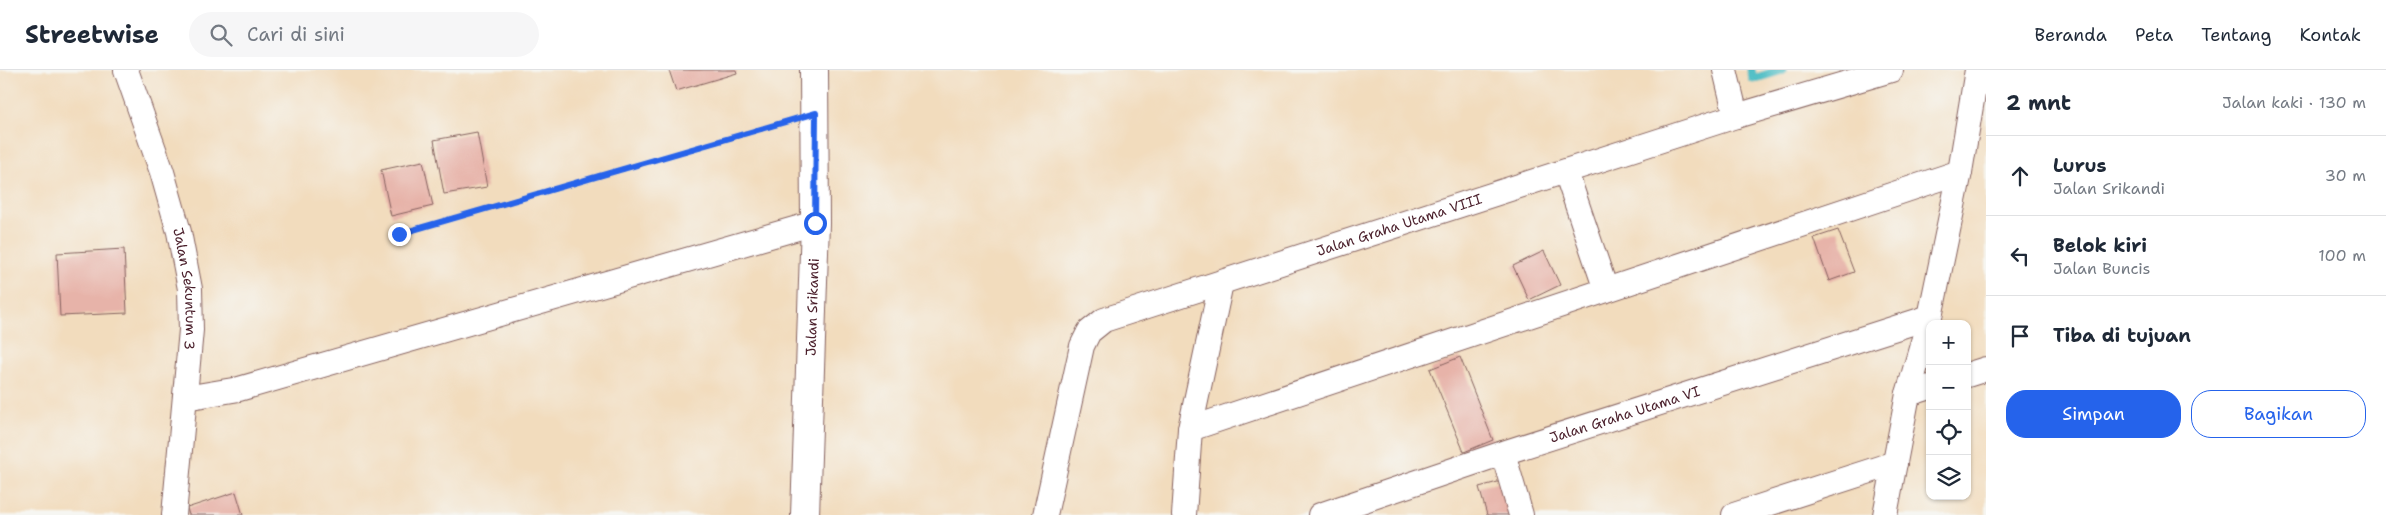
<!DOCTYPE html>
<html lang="id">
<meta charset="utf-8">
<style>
:root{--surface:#fff;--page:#f6f6f7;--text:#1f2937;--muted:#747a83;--line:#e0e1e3;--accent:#2563eb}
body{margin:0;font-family:"Shantell Sans",sans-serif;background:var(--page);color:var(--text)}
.controls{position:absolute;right:15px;bottom:15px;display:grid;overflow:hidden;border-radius:10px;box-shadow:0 1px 4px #0004}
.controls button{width:45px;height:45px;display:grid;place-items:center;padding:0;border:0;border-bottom:1px solid var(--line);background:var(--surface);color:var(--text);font:25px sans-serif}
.stop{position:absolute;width:15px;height:15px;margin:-11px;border:4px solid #2563eb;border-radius:50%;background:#fff}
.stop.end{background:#2563eb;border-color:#fff;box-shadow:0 1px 5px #0008}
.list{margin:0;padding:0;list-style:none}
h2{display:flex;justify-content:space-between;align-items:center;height:65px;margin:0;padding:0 20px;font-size:21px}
h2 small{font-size:16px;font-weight:400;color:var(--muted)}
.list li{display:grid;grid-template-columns:32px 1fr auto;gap:15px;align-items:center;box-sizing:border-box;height:80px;padding:0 20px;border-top:1px solid var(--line)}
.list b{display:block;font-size:19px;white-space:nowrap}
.list p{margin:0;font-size:16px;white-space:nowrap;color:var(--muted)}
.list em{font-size:16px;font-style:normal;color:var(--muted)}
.actions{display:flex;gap:10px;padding:15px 20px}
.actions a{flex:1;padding:11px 0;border:1px solid var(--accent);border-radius:20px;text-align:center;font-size:18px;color:var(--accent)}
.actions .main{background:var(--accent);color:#fff}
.icon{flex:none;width:28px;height:28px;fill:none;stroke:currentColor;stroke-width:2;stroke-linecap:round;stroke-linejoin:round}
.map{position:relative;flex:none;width:1986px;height:445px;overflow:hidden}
header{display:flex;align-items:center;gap:30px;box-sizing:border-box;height:70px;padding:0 25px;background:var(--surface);border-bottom:1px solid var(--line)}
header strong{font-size:24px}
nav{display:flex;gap:28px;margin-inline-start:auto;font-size:18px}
.search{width:350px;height:45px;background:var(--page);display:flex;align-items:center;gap:12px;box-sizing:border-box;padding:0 18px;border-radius:28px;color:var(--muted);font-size:19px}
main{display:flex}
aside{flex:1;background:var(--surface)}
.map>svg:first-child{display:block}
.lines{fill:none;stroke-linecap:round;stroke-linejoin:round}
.stream{stroke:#50bec5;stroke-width:9}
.building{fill:#e7b3a9}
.minor-casing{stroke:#85615e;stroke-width:26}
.secondary-casing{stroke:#85615e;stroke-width:30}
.path{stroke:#85615e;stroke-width:3;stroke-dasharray:4 4;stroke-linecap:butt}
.minor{stroke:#fff;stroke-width:24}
.secondary{stroke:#fff;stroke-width:28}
.route{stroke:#2563eb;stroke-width:6}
.labels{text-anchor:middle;stroke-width:4;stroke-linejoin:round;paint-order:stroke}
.street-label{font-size:14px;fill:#4a1f2b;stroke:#f6f6f2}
</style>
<header>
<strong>Streetwise</strong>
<div class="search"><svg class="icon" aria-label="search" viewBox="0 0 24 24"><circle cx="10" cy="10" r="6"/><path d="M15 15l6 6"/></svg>Cari di sini</div>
<nav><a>Beranda</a><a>Peta</a><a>Tentang</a><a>Kontak</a></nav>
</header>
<main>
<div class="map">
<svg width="1986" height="445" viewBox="0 0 1986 445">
<rect width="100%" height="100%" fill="#f6f6f2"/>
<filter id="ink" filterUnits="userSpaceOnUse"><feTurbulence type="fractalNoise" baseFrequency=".02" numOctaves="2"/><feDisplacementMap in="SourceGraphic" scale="10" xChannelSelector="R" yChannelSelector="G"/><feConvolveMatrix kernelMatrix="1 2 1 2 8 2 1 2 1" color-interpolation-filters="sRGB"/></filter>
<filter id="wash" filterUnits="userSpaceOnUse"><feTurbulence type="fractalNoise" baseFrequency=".0096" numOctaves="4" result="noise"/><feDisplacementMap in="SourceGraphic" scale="20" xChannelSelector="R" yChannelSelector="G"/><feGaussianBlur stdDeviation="1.12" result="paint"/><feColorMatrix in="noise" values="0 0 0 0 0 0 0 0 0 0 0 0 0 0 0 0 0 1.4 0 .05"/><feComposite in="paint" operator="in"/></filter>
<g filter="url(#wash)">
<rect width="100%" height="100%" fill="#f2dcbd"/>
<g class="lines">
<!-- stream -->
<path class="stream" d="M1751 0 1753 9 1782 0"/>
</g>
<g id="blocks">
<!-- building -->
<path class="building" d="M669 0H736L737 3 676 21Z
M477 62 487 117 444 124 434 70Z
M423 91 433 136 391 146 381 100Z
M1838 160 1854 202 1829 211 1814 168Z
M124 179 127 243 60 246 57 183Z
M1544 181 1560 215 1529 230 1513 196Z
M1460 287 1493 370 1464 382 1430 299Z
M1509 409 1510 445H1487L1479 417Z
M236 422 243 445H189L187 438Z"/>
</g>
</g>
<g filter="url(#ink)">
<use href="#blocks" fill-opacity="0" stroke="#85615e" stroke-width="1"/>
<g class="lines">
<!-- minor casing -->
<g class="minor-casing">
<g id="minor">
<path id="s1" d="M126 0 162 102 179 162 190 219 191 260 174 445"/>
<path d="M1725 0 1736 46"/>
<path d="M1566 102 1606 220"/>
<path d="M1967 305 1986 299"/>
<path d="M1908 324 1930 317"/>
<path d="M185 328 239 319 815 153"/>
<path d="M1190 359 1960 102"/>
<path d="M1503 383 1521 445"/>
<path id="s2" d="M1045 445 1082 276 1089 262 1104 250 1736 46 1891 0"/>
<path d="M1184 445 1190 359 1221 213"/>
<path id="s3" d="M1320 445 1503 383 1930 247"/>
<path d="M1734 445 1895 393"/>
<path d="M1885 445 1908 324 1930 247 1960 102 1977 0"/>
</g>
</g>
<!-- secondary casing -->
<g class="secondary-casing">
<g id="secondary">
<path id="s4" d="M805 445 815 153 814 0"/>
</g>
</g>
<!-- path -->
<path class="path" d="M399 164 786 52"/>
<!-- minor -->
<use href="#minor" class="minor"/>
<!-- secondary -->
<use href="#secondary" class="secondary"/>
</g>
</g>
<g class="lines" filter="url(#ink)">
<!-- route -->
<path class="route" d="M399 164 816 43 815 153"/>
</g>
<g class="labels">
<!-- street labels -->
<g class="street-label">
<text dy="5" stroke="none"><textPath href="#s2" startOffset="518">Jalan Graha Utama VIII</textPath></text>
<text dy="5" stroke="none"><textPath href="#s1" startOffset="228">Jalan Sekuntum 3</textPath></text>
<text dy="5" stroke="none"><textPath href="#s4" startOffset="208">Jalan Srikandi</textPath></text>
<text dy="5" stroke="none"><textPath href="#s3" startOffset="321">Jalan Graha Utama VI</textPath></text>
</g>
</g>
</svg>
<div class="controls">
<button>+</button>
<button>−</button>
<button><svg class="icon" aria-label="locate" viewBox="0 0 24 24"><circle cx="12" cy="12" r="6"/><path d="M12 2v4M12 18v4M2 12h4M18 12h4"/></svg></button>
<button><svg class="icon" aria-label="layers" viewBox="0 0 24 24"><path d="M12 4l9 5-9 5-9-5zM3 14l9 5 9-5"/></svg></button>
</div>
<div class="stop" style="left:815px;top:153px"></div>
<div class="stop end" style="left:399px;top:164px"></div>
</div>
<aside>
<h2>2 mnt<small>Jalan kaki · 130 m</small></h2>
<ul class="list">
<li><svg class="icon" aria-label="ahead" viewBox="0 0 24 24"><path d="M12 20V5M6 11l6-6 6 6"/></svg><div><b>Lurus</b><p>Jalan Srikandi</p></div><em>30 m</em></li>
<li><svg class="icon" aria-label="left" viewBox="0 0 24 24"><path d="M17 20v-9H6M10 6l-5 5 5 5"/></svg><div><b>Belok kiri</b><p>Jalan Buncis</p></div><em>100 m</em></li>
<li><svg class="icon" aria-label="arrive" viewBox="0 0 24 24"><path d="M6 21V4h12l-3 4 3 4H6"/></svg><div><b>Tiba di tujuan</b></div></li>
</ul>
<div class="actions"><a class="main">Simpan</a><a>Bagikan</a></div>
</aside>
</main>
